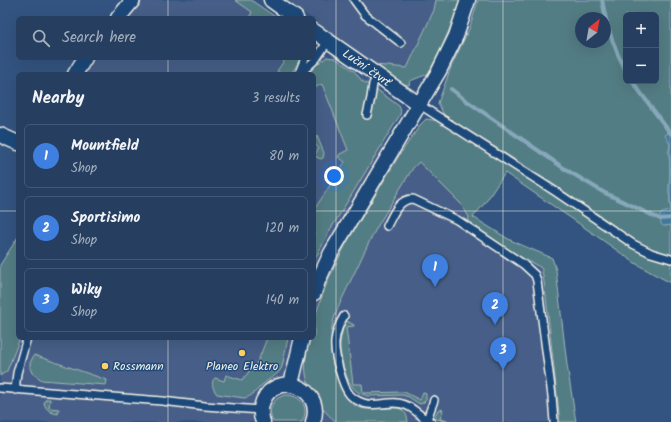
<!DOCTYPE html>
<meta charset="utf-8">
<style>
:root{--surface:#263f61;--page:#2e4667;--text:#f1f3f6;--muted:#a4afbd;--line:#425876;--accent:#ffd166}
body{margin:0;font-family:Kalam,sans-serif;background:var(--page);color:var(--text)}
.controls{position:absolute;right:12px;top:12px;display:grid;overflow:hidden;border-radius:6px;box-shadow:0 4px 16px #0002}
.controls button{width:36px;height:36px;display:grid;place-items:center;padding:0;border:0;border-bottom:1px solid var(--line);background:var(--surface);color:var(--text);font:20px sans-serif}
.compass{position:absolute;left:575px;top:12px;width:36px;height:36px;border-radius:50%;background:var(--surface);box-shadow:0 4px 16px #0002;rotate:31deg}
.you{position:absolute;left:334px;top:176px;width:14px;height:14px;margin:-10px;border:3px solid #fff;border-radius:50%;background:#1a73e8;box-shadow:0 0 0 6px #1a73e833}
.badge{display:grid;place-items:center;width:26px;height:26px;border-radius:50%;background:var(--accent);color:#fff;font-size:13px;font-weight:700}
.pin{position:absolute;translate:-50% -33px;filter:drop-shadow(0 1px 2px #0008)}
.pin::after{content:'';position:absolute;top:21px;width:14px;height:12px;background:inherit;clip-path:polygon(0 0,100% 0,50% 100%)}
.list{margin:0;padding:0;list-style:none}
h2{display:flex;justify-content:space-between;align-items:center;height:52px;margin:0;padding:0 16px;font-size:17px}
h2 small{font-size:13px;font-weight:400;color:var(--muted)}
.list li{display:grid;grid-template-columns:26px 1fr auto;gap:12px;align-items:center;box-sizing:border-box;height:64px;margin:0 8px 8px;padding:0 8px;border:1px solid var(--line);border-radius:6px}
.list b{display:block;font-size:15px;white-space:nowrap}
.list p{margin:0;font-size:13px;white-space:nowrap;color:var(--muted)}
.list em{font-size:13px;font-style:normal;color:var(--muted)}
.icon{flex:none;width:22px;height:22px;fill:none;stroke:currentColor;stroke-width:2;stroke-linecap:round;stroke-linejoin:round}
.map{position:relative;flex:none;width:671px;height:422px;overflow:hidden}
.search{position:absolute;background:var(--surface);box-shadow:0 4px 16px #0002;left:16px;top:16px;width:300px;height:44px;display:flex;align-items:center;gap:10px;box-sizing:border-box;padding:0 14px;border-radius:6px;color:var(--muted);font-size:15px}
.panel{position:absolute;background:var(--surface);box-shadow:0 4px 16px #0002;left:16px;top:72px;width:300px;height:268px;border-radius:6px}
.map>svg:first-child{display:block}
.built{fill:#465f88}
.green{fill:#537d84;stroke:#a4b7b6;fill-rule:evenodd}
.water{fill:#3f779b;stroke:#87a8ba}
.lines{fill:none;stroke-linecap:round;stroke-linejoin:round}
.stream{stroke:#87a8ba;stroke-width:4}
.lane-casing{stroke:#f4f1e8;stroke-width:10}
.street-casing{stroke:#f4f1e8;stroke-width:17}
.lane{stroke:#1f4a7a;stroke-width:7}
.street{stroke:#1f4a7a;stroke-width:14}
.grid{fill:none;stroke:#f4f1e8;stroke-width:1;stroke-opacity:0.55}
.poi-dot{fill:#ffd166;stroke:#1f4a7a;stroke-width:1.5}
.labels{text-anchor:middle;stroke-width:3;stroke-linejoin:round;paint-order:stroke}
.street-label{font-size:12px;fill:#f4f1e8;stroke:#1f4a7a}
.poi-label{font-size:12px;fill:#f4f1e8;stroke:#1f4a7a;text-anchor:start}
</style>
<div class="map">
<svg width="671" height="422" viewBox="0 0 671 422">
<rect width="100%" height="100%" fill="#335481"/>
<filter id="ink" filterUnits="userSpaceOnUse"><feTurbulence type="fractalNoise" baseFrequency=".025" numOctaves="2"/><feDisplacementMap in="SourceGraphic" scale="8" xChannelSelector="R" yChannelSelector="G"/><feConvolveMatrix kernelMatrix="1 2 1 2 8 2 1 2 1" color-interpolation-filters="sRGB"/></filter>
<g filter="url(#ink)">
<!-- built -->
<path class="built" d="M141 0H247L274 18H127Z
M287 0H437L434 10 407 69 376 65 314 20V18H311Z
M314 46 331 57 335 58 398 103 379 141 400 154 413 168 419 162 461 203 471 220 550 261 569 422H0V265L18 237V338H314V74H82L95 58H314Z"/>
<!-- green -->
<path class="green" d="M235 0H251L277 18H249L252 12Z
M436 0H460L457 11 440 52 428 74 410 81 409 85 402 84 375 67 376 65 407 68 434 10Z
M478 0H671V133L666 135 670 144 669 151 670 170 669 191 671 211 662 213 665 226 671 225V283L652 273 635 263 578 223 505 173 485 203 473 217 510 240 552 258 556 270 567 365 576 422H560L545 288 542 270 540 267 513 253 468 221 469 217 461 204 419 162 413 168C401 187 389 207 377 227 367 245 359 264 350 282 344 296 335 311 332 327 329 346 331 366 339 383 345 397 350 406 365 409L398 408C405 411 407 414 408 422H337C331 418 326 413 322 407 320 403 319 399 317 395 314 390 311 386 308 382 303 369 306 351 310 338H314V321L315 316 328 280 347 242 400 154 421 124 426 119 439 121 548 190 635 250V241L605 219 538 174 444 115 438 103 451 67 470 27ZM626 15H656V81H626ZM581 18H605V42H581Z
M327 57 335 58 354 71 362 81 376 89 399 106C401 109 401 112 400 115L329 232 314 261V210L345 162 338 157 340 154 348 150 322 84 314 88V74H308L320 58 323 60Z
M286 58H301L291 74H282L277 71Z
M317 136 324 153 323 158 321 159 314 156 319 148 314 144V141Z
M18 237V338H20L7 371 0 376V265Z
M345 320 354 325V326L346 327 353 384H362L363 393 404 392 420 400 423 392H424L426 394V400L424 402 421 404 418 403 409 397 402 395 368 396C361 394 356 392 352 386 345 378 340 355 340 345 341 336 343 328 345 320Z
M267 338H288L282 367C278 376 269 378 262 385 257 390 252 397 244 398L217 394C213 389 210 382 215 378L224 381 226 375 242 380 258 361Z
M34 355 107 380 106 385 42 380 32 373 30 368V363Z
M285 395C301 395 310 407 302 422H273C267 410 272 399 285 395Z
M46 399H50L49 408 59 409 58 414C51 413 46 410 44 403Z
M440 409 443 410 440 419 452 422H447L434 418 438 410Z"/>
<!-- water -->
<path class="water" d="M671 132V225L663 226 661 224 660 215 662 213 671 211 669 191 670 170 669 151 670 144 665 135Z"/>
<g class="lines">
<!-- stream -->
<path class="stream" d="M602 0C606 24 614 49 626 71
M632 81 671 134
M451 89 464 99 565 169 603 192 660 219 671 218"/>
<!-- lane casing -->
<g class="lane-casing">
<path id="lane" d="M354 0 365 15 401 43
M299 73 305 58
M300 74 316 59 328 41
M420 105 556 192 633 244 651 253 671 259
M367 115 371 98 373 84 378 75
M387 226C393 215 398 199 413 199L457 220 523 264 535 275 537 281 552 396 554 422
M344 316C339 324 336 332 335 342 334 354 342 386 350 395 353 398 358 401 363 403 376 408 392 399 405 405 415 408 421 418 431 422
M0 388 162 401 205 406 261 410
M15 390 17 373 27 338
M426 422 434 400"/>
</g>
<!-- street casing -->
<g class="street-casing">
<path id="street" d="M271 0 296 18
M118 18 133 0
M314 31 420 105
M75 74 85 58
M0 135 18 143
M314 293 318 281 331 253 439 71 456 36 468 0
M291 384 302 338
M263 422C260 415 260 408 263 401 277 369 325 388 313 422"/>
</g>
<!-- lane -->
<use href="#lane" class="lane"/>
<!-- street -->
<use href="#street" class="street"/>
</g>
</g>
<!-- grid -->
<path class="grid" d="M168 0V18M336 0V422M503 0V422M168 58V74M0 211H18M314 211H671M168 338V422"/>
<!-- markers -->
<g class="poi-dot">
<circle cx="242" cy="353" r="4"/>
<circle cx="105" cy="366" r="4"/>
</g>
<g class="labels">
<!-- street labels -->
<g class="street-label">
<text transform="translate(367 68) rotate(35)" y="4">Luční čtvrť</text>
</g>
<!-- poi labels -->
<g class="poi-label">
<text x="113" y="370">Rossmann</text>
<text x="242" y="370" text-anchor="middle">Planeo Elektro</text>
</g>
</g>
</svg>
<div class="controls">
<button>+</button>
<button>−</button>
</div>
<svg class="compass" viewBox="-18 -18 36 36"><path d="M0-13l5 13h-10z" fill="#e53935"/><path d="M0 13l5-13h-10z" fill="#a4afbd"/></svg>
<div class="you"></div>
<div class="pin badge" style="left:435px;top:287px;background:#3f7fe0">1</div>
<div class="pin badge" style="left:495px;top:325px;background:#3f7fe0">2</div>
<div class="pin badge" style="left:503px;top:370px;background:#3f7fe0">3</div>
<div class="search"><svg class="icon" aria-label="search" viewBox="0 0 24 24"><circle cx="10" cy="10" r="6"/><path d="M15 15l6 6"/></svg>Search here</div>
<section class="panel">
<h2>Nearby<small>3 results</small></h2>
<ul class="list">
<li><span class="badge" style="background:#3f7fe0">1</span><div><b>Mountfield</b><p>Shop</p></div><em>80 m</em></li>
<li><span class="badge" style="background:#3f7fe0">2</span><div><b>Sportisimo</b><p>Shop</p></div><em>120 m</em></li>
<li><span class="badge" style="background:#3f7fe0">3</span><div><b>Wiky</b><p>Shop</p></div><em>140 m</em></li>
</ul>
</section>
</div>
